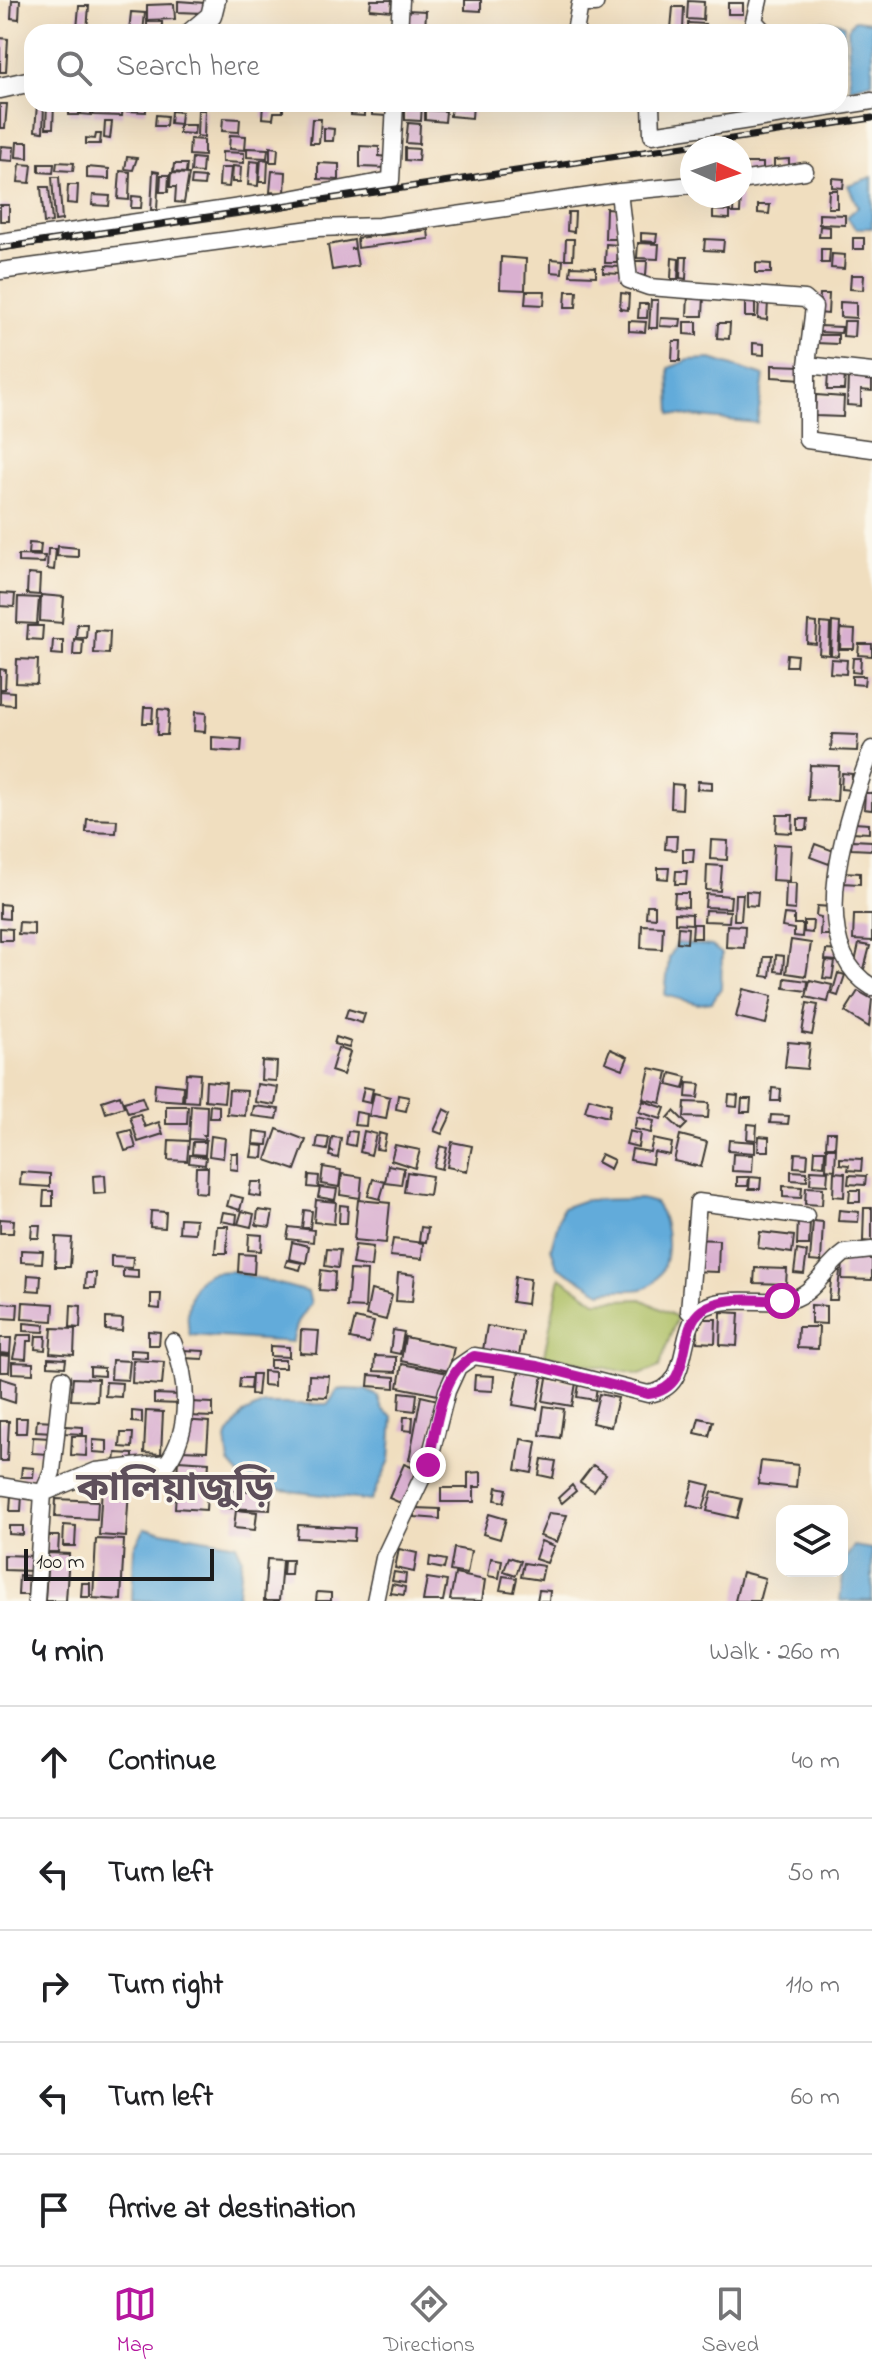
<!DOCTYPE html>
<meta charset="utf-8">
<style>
:root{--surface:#fff;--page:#f2f2f2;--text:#202124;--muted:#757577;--line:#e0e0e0;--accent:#b5179e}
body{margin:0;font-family:"Indie Flower","Noto Sans Bengali",sans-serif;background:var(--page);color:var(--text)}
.controls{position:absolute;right:24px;bottom:24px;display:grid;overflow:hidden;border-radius:16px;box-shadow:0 8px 32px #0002}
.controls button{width:72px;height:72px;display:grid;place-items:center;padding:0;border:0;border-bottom:2px solid var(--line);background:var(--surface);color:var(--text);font:40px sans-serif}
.compass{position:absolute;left:680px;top:136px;width:72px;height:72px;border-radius:50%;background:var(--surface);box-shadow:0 8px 32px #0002;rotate:93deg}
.scale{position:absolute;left:24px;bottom:20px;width:190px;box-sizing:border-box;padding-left:8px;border:4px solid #1c1c1c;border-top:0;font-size:22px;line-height:28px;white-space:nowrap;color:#1c1c1c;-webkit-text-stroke:6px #fbf7ec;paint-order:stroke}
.stop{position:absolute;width:24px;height:24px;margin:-18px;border:6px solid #b5179e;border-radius:50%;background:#fff}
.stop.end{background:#b5179e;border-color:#fff;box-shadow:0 2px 8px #0008}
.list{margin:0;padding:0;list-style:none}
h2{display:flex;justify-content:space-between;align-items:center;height:104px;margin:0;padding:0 32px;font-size:34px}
h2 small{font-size:26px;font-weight:400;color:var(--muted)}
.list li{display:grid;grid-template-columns:52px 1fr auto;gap:24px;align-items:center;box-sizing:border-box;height:112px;padding:0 32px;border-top:2px solid var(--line)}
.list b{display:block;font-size:30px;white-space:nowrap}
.list em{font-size:26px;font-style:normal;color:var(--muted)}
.icon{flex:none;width:44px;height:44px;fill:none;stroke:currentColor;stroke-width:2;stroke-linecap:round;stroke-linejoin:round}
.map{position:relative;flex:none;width:872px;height:1601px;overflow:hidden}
.search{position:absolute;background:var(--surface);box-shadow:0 8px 32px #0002;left:24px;right:24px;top:24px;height:88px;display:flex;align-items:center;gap:20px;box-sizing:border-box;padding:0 28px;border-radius:24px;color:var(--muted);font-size:30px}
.sheet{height:664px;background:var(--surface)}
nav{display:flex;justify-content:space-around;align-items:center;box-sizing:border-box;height:112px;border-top:2px solid var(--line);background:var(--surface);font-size:22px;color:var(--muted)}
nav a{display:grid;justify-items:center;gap:4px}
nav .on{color:var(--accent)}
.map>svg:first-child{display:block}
.green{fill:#abbd61;stroke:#646c3e;stroke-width:2}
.water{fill:#62abda;stroke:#3f647b;stroke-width:2}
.building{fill:#d9b0d0}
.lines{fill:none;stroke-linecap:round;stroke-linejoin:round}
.minor-casing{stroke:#3c3934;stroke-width:19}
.major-casing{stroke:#3c3934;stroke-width:23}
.minor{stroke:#fff;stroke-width:16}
.major{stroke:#fff;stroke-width:20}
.rail-casing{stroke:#1c1c1c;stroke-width:7}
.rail{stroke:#fbf7ec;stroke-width:4;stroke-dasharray:12;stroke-linecap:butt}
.route{stroke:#b5179e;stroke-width:10}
.labels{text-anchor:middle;stroke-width:6;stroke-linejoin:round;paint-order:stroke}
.district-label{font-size:40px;font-weight:bold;fill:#5e505b;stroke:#fbf7ec}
</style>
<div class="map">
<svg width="872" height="1601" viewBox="0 0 872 1601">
<rect width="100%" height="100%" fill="#fbf7ec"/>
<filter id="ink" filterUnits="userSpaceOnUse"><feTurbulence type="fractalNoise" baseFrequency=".0125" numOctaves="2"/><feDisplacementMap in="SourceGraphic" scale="16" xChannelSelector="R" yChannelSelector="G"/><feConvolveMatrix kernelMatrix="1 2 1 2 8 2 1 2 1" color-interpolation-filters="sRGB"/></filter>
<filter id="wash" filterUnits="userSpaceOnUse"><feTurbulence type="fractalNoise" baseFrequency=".006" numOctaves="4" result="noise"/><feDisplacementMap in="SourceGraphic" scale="32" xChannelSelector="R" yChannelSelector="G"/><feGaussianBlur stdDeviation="1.8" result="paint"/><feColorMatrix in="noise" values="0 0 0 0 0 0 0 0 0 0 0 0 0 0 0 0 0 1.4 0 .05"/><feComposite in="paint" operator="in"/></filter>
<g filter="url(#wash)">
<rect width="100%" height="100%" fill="#f0debf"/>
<!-- green -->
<path class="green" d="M560 1277 596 1301 641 1299 677 1317 659 1367 640 1375 544 1355Z"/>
<!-- water -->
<path class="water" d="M854 20 872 22V82L850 88 848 29Z
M815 21 838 22 844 25 843 90 840 32H814Z
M872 177V228H855L847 217 858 207 848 185Z
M711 359 764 376 757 423 671 414 669 368 689 360Z
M677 943 712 946 722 954 721 988 712 1002 698 1004 665 995 669 958Z
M641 1199 655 1203C672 1223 673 1277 645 1288 632 1293 616 1287 601 1292L557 1266 551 1248 562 1208 585 1200Z
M232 1271 308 1292 311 1303 298 1322 292 1342 190 1335C185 1318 188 1285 206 1275 213 1271 225 1272 232 1271Z
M345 1389 366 1390 378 1396 382 1409 393 1417 390 1460 371 1501 249 1486 229 1463 226 1439 243 1414 264 1404H328L338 1390Z
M145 1528 236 1544 242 1557 237 1601H132L134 1547Z
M854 1546 872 1549V1601H840L845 1559Z"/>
<g id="blocks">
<!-- building -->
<path class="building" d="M12 0H20L19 19 11 18Z
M371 0H392L391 11 370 9Z
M465 0H481V11L465 10Z
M178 1 205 3 204 13 178 12Z
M688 1 704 2 703 20 687 19Z
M728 3H743V14H728Z
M174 4 175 19 147 20V5Z
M79 6H89L87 30 77 29Z
M673 7H684L683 30 671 29Z
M406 10 426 11 425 32H405Z
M131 12 145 13 143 32H129Z
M147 22H162V32H147Z
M688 23 705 24 704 30 688 29Z
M0 38 8 39 6 72H0Z
M0 104H7L5 128H0Z
M37 104H44L43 132 35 131Z
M47 104H54L53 128H46Z
M69 104H79V115H69Z
M82 104H91V115L81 114Z
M94 104H123L122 116 93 115Z
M126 104H146V112L125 111Z
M263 104H283V112H274L273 119 262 118Z
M351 104H364V116L351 115Z
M405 104H422L421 121 405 120Z
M451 104H473L472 118 450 116Z
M372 107 387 108V116L372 115Z
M198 110H205L204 137 197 136Z
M425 110 446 111 445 122 425 120Z
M171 111 181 112 180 124 170 123Z
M156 115 167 116 166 126H155Z
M223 118 240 119 239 132 222 131Z
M312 119H321L319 143H310Z
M105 122H112L110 139 104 138Z
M408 123 420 124 419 144 406 143Z
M179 125H195L194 134 179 133Z
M324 128 334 129 333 141H324Z
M96 134H101L100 144H86V138L95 139Z
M230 135 246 136 245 150 229 149Z
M190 139 204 140V156L189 155Z
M17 142H28V158L16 157Z
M1 146 14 147 13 161 0 160Z
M360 146 379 147V156L387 157V168L360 167Z
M270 147 278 148 277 162H270Z
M247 148 268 149 267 158 247 157Z
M405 148 419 149 418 161 405 160Z
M222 152 244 153V163L222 162Z
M127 157 137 158 133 170 125 169Z
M192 158 203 159 202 173 191 172Z
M261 159 268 160 267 182H259Z
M789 159V168L774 169V160Z
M250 161 259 162 258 186 248 185Z
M57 162 74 163 73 171 56 170Z
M318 163 339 164V180L318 179Z
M744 163H763V172L744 171Z
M20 164 32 165 30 183 18 182Z
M39 164H54L53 173 39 172Z
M174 164H187L186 173 173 172Z
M233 166 241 167 240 182H232Z
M87 167 109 169V179L87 178Z
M220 168H231L229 187 219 186Z
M120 171 130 172 129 200 118 199Z
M153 171 159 172 157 210H151Z
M272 171 286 172 285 193 270 192Z
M171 173 189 174 184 203 175 202 176 187H170Z
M161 175H169L168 192H160Z
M52 177H59L62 220 55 221Z
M192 177 205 178 204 186 191 185Z
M832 178 844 179 843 188 832 187Z
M68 185H78L77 204 67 203Z
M41 187H49L52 222 44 223Z
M829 190H837V208H828Z
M93 195 110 196 109 206 92 205Z
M132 196 142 197 141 208H131Z
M734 196H741L740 213H733Z
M0 205H9V221H0Z
M758 205H770L769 214 758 213Z
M606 208 617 209 616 239H605Z
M713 210 730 211V219L713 218Z
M568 212H575L574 232 567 231Z
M819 214 845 215V225L819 224Z
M820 226 830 227V237H819Z
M428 230 429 239 358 248 357 238Z
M641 233 657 234 656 242 641 241Z
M853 238H864V249H853Z
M566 239H574L573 259H565Z
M705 239 724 240 723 251 704 250Z
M354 240 355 248 350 249H355L358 266 332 270 328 245Z
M638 243 659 244 658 259 637 258Z
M606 244 618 245 617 263H605Z
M821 249H830L829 263H821Z
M832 254 845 255 844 269 831 268Z
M501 257 526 259 525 290 500 289Z
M681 257H687L686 279 680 278Z
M672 258 679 259 678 279H671Z
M551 259 563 260 562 273 551 272Z
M635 261H647L646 276 634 275Z
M756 263 771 264V273H756Z
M571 266 596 267V276L570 275Z
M603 266 621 267V274L603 273Z
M851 275H864L863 290 850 289Z
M526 291H545L544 305 525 304Z
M566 291H577L576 307H565Z
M621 293 629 294 628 310 620 309Z
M820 294H829L828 314 819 313Z
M688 295 704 296 703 316H687Z
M651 300H658L657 328H649Z
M745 300H755V317H745Z
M759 300 768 301 767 320 758 319Z
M840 302 856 303V318L840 317Z
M639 304H648L647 318H638Z
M661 318 681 319 680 327 660 326Z
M629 321 646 322 645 332 629 331Z
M844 321H855L854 337 843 336Z
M684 322H697V335L684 334Z
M718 323H730L729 339 717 338Z
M818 326 842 327 841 333 818 332Z
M816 335H838V344L816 343Z
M673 341H681L680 361H672Z
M753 343 764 344V355L753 354Z
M772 365 803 366V379L772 377Z
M828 372 845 373 844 390H827Z
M848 375 872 376V391L861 390V406L847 405Z
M816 395 844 397 843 417 815 416Z
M29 543 41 544 40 554H28Z
M58 546 78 548V557L57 556Z
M48 549H56L54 570 47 569Z
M18 555 45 556 44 563 18 562Z
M28 574 40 575 39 595 27 594Z
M0 593 15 594 14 607 0 606Z
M41 595 64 597 62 623 40 621Z
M18 597 39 598 37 624 17 623Z
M808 622 817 623 816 644 807 643Z
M832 622 840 623 838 656 831 655Z
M821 623 830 624 829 655 819 654Z
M77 624H87L86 638 76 637Z
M28 626H43L42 640 27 639Z
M841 629 855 630 854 649H840Z
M95 630 110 631 109 654 94 653Z
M74 639 83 640 82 655H73Z
M53 640H63V655L52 654Z
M859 644H872V656L858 655Z
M787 654 797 655 796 666H786Z
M853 658H861L860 673 852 672Z
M17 659 38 660 37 684 16 683Z
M831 659 847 660 846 674 830 673Z
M0 669 6 670 5 689H0Z
M852 676H865L864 685 852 684Z
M0 691 14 692V705L0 704Z
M144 707H153L152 723H143Z
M158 709 169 710 167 735H157Z
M195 712 206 713 205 732 194 731Z
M832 734 858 735 857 751 831 750Z
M212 737 242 739 241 752 212 750Z
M810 765 839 766 837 801 808 800Z
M842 773 852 774 851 790 841 789Z
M698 781 712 782V790L697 789Z
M672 784 683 785 682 809 671 808Z
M865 793H872V810L864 809Z
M777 815H793L792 833 776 832Z
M87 819 117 820 116 833 86 832Z
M798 819H808L807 830H798Z
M853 823 869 824V833L852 832Z
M666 836H677L676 850 665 849Z
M711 840 728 841 727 860 710 859Z
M852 840 872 841V850L851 849Z
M774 844 791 845 789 881 772 880Z
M815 844 834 851 829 864 810 857Z
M683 849H694L693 862H683Z
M707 865 722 866 720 891 706 890Z
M658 868H669L668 879 658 878Z
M676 871H687L686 884H675Z
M842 872 860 873V884L841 883Z
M786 883H796L795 910 785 909Z
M746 891 758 892 757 906 746 905Z
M675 893H688V907L674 906Z
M706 894 731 896 730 908 705 907Z
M735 894H743L741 920H734Z
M0 904 9 905V919L0 918Z
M647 905H655V918L646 917Z
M817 906 831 907 830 935H820L821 917 816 916Z
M705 910 730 911 729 922 704 921Z
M675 913 692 914V924L675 923Z
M784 914 794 915V924H803L802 937 794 936V929L782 927Z
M854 915H872V941L853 940Z
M804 921H813L812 933 804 932Z
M19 922 34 923V935L18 934Z
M693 924H701V938H692Z
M642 925 663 926 662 949 641 948Z
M727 925 745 926 744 948 726 947Z
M678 927 688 928 687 943 677 942Z
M0 928 12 929V940H0Z
M791 940 811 943 806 976 786 973Z
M859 944 870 946 864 969 854 967Z
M826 950 839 951 838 961 825 960Z
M776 955 784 956 783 972 775 971Z
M764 957H772L770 977 762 976Z
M826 961 835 962 832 979 823 978Z
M838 973 845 975 838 996 832 994Z
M785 978 808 981 807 991 784 988Z
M810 980 832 985 828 1002 806 997Z
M743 989 772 996 766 1024 736 1017Z
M858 991 872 999 869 1027 845 1012Z
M807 1003 818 1005 812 1035 802 1033Z
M348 1009 365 1014 362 1023 345 1018Z
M336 1037 351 1042 349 1048 334 1044Z
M788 1042 810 1044 807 1069 785 1067Z
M338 1048 350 1052 343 1075 331 1071Z
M610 1049 628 1057 623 1069 605 1062Z
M262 1061 277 1062 276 1081 261 1080Z
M650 1068 668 1072 661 1103 643 1099Z
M186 1073 200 1074 198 1102 184 1101Z
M671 1073 687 1077 684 1089 668 1085Z
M206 1081 226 1083 224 1102 205 1100Z
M155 1083 183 1086 182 1101 154 1099Z
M687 1083 700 1084 698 1098 686 1097Z
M257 1084 278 1087 275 1105 255 1102Z
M364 1087 373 1089 370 1103 361 1101Z
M772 1088 781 1089 780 1101H771Z
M229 1090 247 1091 245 1116 227 1114Z
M374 1093 390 1097 386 1119 369 1116Z
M120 1095 124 1107 106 1113 102 1101Z
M398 1095 409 1097 406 1111 396 1109Z
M729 1095 738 1096 737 1107 728 1106Z
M142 1097 146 1108 128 1113 124 1102Z
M589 1098 611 1104 608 1117 585 1111Z
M742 1099H751L750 1112H741Z
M643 1101 665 1108 661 1119 639 1112Z
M685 1102 709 1103 708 1118 684 1117Z
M191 1105 207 1106 206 1135H203L206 1140 189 1139Z
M210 1105 219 1106V1118H209Z
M166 1106H188L187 1124H166Z
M254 1106 279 1109 277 1119 252 1116Z
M444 1109 452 1113 442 1134 434 1131Z
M674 1111 687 1124 681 1130 668 1118Z
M356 1112 367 1114 366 1126 354 1125Z
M140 1114 145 1127 159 1122 163 1134 138 1142 130 1117Z
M771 1115 789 1116 788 1124 770 1123Z
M637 1117 654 1121 651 1133 634 1129Z
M748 1124 757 1125 756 1140 747 1139Z
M277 1129 306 1140 295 1170 266 1160Z
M131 1130 136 1148 125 1151 119 1133Z
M254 1131 269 1133 268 1145 253 1144Z
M348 1131 357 1132 355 1146 346 1144Z
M364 1131 376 1134 371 1155 360 1152Z
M629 1131 640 1134 638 1147 626 1144Z
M827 1132H836L835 1147H826Z
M379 1133 386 1135 383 1150 376 1149Z
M680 1135 707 1142 701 1167 674 1161Z
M211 1136 225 1138 223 1158 209 1156Z
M759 1136 769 1137V1151H758Z
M318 1137 329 1138 327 1150 316 1148Z
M332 1137 341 1138 338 1158 329 1156 330 1151 334 1152 330 1150Z
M653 1139 672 1143 670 1155 654 1152 652 1164 630 1160 632 1149 650 1152Z
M169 1140 189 1141 187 1161 168 1160Z
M729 1140 755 1142V1153L728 1151Z
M193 1142H206L205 1155 192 1154Z
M452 1142 472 1146 467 1171 447 1167Z
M253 1145 264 1146 263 1158 251 1157Z
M395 1145 420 1150 415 1168 391 1160Z
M440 1146 447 1148 442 1169 434 1167Z
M827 1148H836L835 1170 826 1169Z
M815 1150H825L824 1166 814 1165Z
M231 1153H238V1170L230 1169Z
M795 1153 808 1154 807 1168 794 1167Z
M601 1154 614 1160 610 1169 597 1162Z
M733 1154 753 1155 752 1172 732 1171Z
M190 1155 206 1157 205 1165 189 1163Z
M840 1158 862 1159 861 1171 848 1170 849 1165 840 1164Z
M388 1165 404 1168 401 1185 385 1183Z
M196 1167H208L207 1193 195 1192Z
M323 1167 341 1170 339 1187 321 1184Z
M811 1170 828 1171 827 1185 810 1184Z
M791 1171 807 1172V1181L791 1180Z
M21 1172 50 1174V1187L20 1185Z
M407 1172 432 1176 429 1195 404 1192Z
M834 1172 845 1173 844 1197 833 1196Z
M342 1174 362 1177 360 1198 340 1195Z
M105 1175 106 1193 94 1194 93 1176Z
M309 1175 319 1176 318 1188 308 1187Z
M849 1175 866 1176 865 1185 848 1184Z
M737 1177H749L748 1186H737Z
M750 1177 761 1178 760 1189H749Z
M373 1179 385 1182 380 1199 368 1196Z
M251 1182H262L261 1197 249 1195Z
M783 1186 802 1187 801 1198 783 1197Z
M320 1187 337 1189 335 1200 318 1197Z
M806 1187 823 1188 822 1205 805 1204Z
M850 1190H860V1202H849Z
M44 1191H53V1206H43Z
M230 1195 243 1198 240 1210 227 1206Z
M316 1200 336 1202 334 1224 314 1222Z
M358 1200 390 1203 386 1243 354 1240Z
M340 1205 348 1206 347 1223H339Z
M864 1208H872V1242L863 1241Z
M258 1210 273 1212 270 1227 256 1225Z
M304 1210 312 1211 310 1228H302Z
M839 1210 859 1212 858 1222 838 1221Z
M151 1211 166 1212 165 1228 150 1227Z
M242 1211 254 1214 251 1227 238 1224Z
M223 1212 237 1214 236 1224 221 1221Z
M180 1218 196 1219 195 1233 179 1232Z
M0 1219 14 1220 13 1233H0Z
M798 1219 810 1220 809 1245H797Z
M813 1221 823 1222 821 1262 810 1261Z
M32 1225H40L39 1238H31Z
M217 1226H228L227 1253H215Z
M289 1227 314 1230 313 1242 287 1239Z
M421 1227 428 1228 426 1242 419 1241Z
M760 1232 794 1236 792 1253 758 1248Z
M249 1234 262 1235 261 1251 248 1250Z
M56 1237 72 1238 70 1267H55Z
M393 1239 423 1243 422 1259 390 1256Z
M691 1239 719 1240 718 1272 690 1271Z
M292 1242 309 1246 306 1263 289 1259Z
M355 1245 373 1247 371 1267 352 1264Z
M327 1249 340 1250 338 1268 325 1266Z
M21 1250 43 1251 42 1263 21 1262Z
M797 1250 807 1252 804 1274 794 1273Z
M239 1254 255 1255 254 1274 238 1272Z
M111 1256 133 1257 132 1268 111 1267Z
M843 1258 872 1259V1280L842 1279Z
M287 1260 302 1263 300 1270 285 1266Z
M755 1268 787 1269 786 1284 754 1283Z
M123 1269 138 1270V1278L123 1277Z
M321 1270 335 1272 334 1291 319 1290Z
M350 1270 367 1271 365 1308 347 1307Z
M832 1271H840L837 1300H829Z
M86 1273H96L95 1288H85Z
M398 1273 415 1275 412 1302 396 1301Z
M28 1275 41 1276 40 1291 27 1290Z
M515 1277 530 1279 527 1304 512 1302Z
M371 1290 392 1295 386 1320 366 1315Z
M151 1294H161L160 1309 151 1308Z
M23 1302 54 1304 53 1321 22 1319Z
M0 1303 18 1304 17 1319 0 1318Z
M71 1305 81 1306 80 1328 70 1327Z
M811 1305 826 1306V1324L811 1323Z
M721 1312 739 1313 737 1346 720 1345Z
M106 1318 123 1319 122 1331 106 1330Z
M355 1318 374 1322 369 1343 350 1339Z
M699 1319H716L715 1343 697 1342Z
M24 1323 45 1325 44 1332 24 1331Z
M487 1326 523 1332 519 1356 483 1350Z
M798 1327H819L818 1349 797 1348Z
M52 1328 75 1329 74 1355 50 1353Z
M301 1330 319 1331 317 1354 300 1353Z
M393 1330 404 1332 400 1354 390 1352Z
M148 1331 160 1332 159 1345H148Z
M18 1335H32V1341H27L26 1359 13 1358Z
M36 1336H46L45 1350 35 1349Z
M405 1337 454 1347 449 1371 401 1361Z
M0 1338H11L10 1354 0 1353Z
M270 1346 289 1347V1357L270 1356Z
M130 1350 147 1351V1358L130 1357Z
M183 1350 204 1351 203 1359 182 1358Z
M0 1355 10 1356 9 1372H0Z
M375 1356 396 1357V1372L374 1371Z
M48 1358 66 1359 65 1367 48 1366Z
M112 1360 130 1361 128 1380 111 1379Z
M133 1360 164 1362 162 1385 132 1383Z
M270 1360H285V1368H270Z
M12 1362 33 1363V1374L12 1373Z
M402 1364 448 1373 443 1396 398 1387Z
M90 1367 104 1368V1376L90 1375Z
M519 1370 543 1374 537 1409 513 1405Z
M263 1371 274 1372V1386L263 1385Z
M252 1374H259L257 1395 251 1394Z
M309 1375 329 1376 327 1397 308 1396Z
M369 1375 395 1377V1388L368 1386Z
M475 1375 494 1376 493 1391 474 1390Z
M0 1378 16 1383 15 1403 0 1398Z
M73 1378 98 1379 97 1401 71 1400Z
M240 1378H251L250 1389 239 1388Z
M547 1378 576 1383 572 1406 543 1401Z
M106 1382 122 1383 121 1397 105 1396Z
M579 1384 597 1387 595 1400 577 1397Z
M400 1392 417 1394 415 1411 399 1409Z
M154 1394 180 1395 179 1404 154 1403Z
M599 1394 618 1398 611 1427 592 1423Z
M421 1396 438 1400 425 1464 409 1460Z
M189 1402 213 1403V1417L188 1416Z
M544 1406 564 1409 560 1438 540 1435Z
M132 1411 142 1412V1423L132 1422Z
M146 1411 163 1412 161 1454 144 1453Z
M404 1417H413L412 1431 403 1430Z
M16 1418H27L26 1433H16Z
M699 1418 713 1421 709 1436 695 1433Z
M37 1420 54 1421 53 1432 36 1431Z
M182 1420 209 1422 207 1451 181 1450Z
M0 1421H9L7 1461H0Z
M65 1426 83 1427V1434L64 1433Z
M121 1433H133L132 1448 120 1447Z
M72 1436H87L86 1456 71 1455Z
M33 1437 50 1438 49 1454 32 1453Z
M521 1439 537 1442 532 1473 516 1470Z
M93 1440 107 1441V1453L93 1452Z
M116 1453 133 1454V1464L115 1463Z
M542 1459 556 1461 553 1478 539 1475Z
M178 1460 209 1462 206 1510 175 1508Z
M761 1461 798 1465 796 1488 758 1484Z
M404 1464 419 1470 405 1505 389 1498Z
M593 1465 606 1474 594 1491 580 1482Z
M22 1467 34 1468 33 1477H21Z
M481 1472V1487H474V1502H441V1488H468V1473Z
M694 1481 710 1485 703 1509 687 1505Z
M572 1485 576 1491 562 1503 558 1498Z
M102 1487 129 1489 126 1537 99 1535Z
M497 1487 507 1489 504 1502 495 1500Z
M227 1490 271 1492 270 1510 226 1508Z
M712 1492 742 1499 737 1518 707 1511Z
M11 1495H22L21 1511H10Z
M56 1499 98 1501 97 1519 55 1517Z
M415 1508 440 1509V1519L415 1517Z
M236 1510 257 1512 255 1530 234 1528Z
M549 1513 567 1515 557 1542 540 1536Z
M489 1514 506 1519 500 1539 483 1534Z
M64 1525 76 1526 75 1546H63Z
M298 1525 355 1528 354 1541 297 1538Z
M9 1526H23V1535L9 1534Z
M48 1536H59L58 1552H47Z
M96 1539 124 1540 121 1600 93 1598Z
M541 1541 554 1546 547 1563 535 1559Z
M454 1548 471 1551 467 1574 450 1571Z
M399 1549 417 1553 414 1572 395 1568Z
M48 1553 69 1554 66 1601H45Z
M4 1555 33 1556V1571L4 1570Z
M430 1557 446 1560 444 1569 429 1566Z
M509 1557 521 1561 516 1575 504 1571Z
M491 1558 502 1560 499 1578 488 1576Z
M267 1559 282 1560 279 1601H264Z
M284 1560H292L291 1575H283Z
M524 1563 544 1566 541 1580 521 1577Z
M394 1572 406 1574 405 1583 392 1581Z
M742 1572 765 1578 759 1601H735Z
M455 1574 485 1580 482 1601 450 1600Z
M19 1575 29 1576 28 1595H18Z
M503 1576 517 1578 514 1592 500 1590Z
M427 1578 447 1581 443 1601H423Z
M82 1583H90V1597H81Z
M392 1584 405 1587 404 1595 390 1593Z
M539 1590 550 1591 549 1601H537Z
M317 1592 331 1593V1601H316Z"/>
</g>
</g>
<g filter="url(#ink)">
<use href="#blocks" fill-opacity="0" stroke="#3c3934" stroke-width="2"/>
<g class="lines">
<!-- minor casing -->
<g class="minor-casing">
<path id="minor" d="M759 0 754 21 764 32
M399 32 401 0
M575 32 580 4H595L596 0
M651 104 652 135 782 115
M782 106V115L872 101
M740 181 805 171
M619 192 692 185
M0 242 274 202 391 180 395 104
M0 271 318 228 379 226 619 192 629 280 649 287 805 299 814 307 807 365V440L872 449
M807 365 872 372
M872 749C849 809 801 945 872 987
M695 1316 689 1311 698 1202 806 1216
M0 1486 43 1493 96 1471 167 1463C192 1429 188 1379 173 1342
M36 1601 43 1493 52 1472 62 1379
M375 1601 384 1558 428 1465 447 1391 458 1367 474 1356 537 1366 648 1394C690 1388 678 1344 695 1316 710 1292 762 1304 784 1301 815 1297 822 1269 845 1253L872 1250"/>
</g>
<!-- major casing -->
<g class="major-casing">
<path id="major" d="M192 32 211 16 215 0
M0 88 32 81"/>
</g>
<!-- minor -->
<use href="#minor" class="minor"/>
<!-- major -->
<use href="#major" class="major"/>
<!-- rail casing -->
<g class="rail-casing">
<path id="rail" d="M0 248 872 118"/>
</g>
<!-- rail -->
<use href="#rail" class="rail"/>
</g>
</g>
<g class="lines" filter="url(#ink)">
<!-- route -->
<path class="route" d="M428 1465C436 1433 440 1371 474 1356L537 1366 648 1394C697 1388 675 1329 702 1310 723 1295 758 1300 782 1301"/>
</g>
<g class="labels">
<!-- district labels -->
<g class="district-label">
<text x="175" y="1500">কালিয়াজুড়ি</text>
</g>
</g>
</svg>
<div class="controls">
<button><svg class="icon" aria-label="layers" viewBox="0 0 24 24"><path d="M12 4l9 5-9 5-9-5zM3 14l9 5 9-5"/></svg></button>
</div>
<svg class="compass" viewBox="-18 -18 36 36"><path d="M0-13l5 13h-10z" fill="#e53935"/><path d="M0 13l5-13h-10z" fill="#757577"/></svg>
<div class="scale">100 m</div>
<div class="stop" style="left:782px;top:1301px"></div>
<div class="stop end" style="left:428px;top:1465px"></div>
<div class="search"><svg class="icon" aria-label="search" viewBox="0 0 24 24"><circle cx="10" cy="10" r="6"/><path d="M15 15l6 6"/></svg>Search here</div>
</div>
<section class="sheet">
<h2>4 min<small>Walk · 260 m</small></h2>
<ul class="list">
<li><svg class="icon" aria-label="ahead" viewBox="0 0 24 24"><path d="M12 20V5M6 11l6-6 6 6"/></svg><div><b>Continue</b></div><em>40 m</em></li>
<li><svg class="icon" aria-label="left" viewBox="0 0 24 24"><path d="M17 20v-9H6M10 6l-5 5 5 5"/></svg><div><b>Turn left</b></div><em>50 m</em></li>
<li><svg class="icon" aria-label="right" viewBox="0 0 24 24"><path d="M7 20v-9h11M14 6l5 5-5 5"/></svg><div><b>Turn right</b></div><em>110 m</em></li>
<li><svg class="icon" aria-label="left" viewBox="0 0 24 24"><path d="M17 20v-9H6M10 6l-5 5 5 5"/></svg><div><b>Turn left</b></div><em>60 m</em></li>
<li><svg class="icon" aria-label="arrive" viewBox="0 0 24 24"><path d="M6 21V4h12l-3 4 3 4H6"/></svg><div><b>Arrive at destination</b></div></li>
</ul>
</section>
<nav>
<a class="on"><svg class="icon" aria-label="map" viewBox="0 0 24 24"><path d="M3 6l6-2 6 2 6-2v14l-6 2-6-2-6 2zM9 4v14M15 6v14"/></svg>Map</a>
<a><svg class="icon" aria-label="directions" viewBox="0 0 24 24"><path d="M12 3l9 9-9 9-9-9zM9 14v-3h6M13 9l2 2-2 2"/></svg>Directions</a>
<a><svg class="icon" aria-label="saved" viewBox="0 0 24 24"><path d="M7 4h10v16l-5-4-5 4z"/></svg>Saved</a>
</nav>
